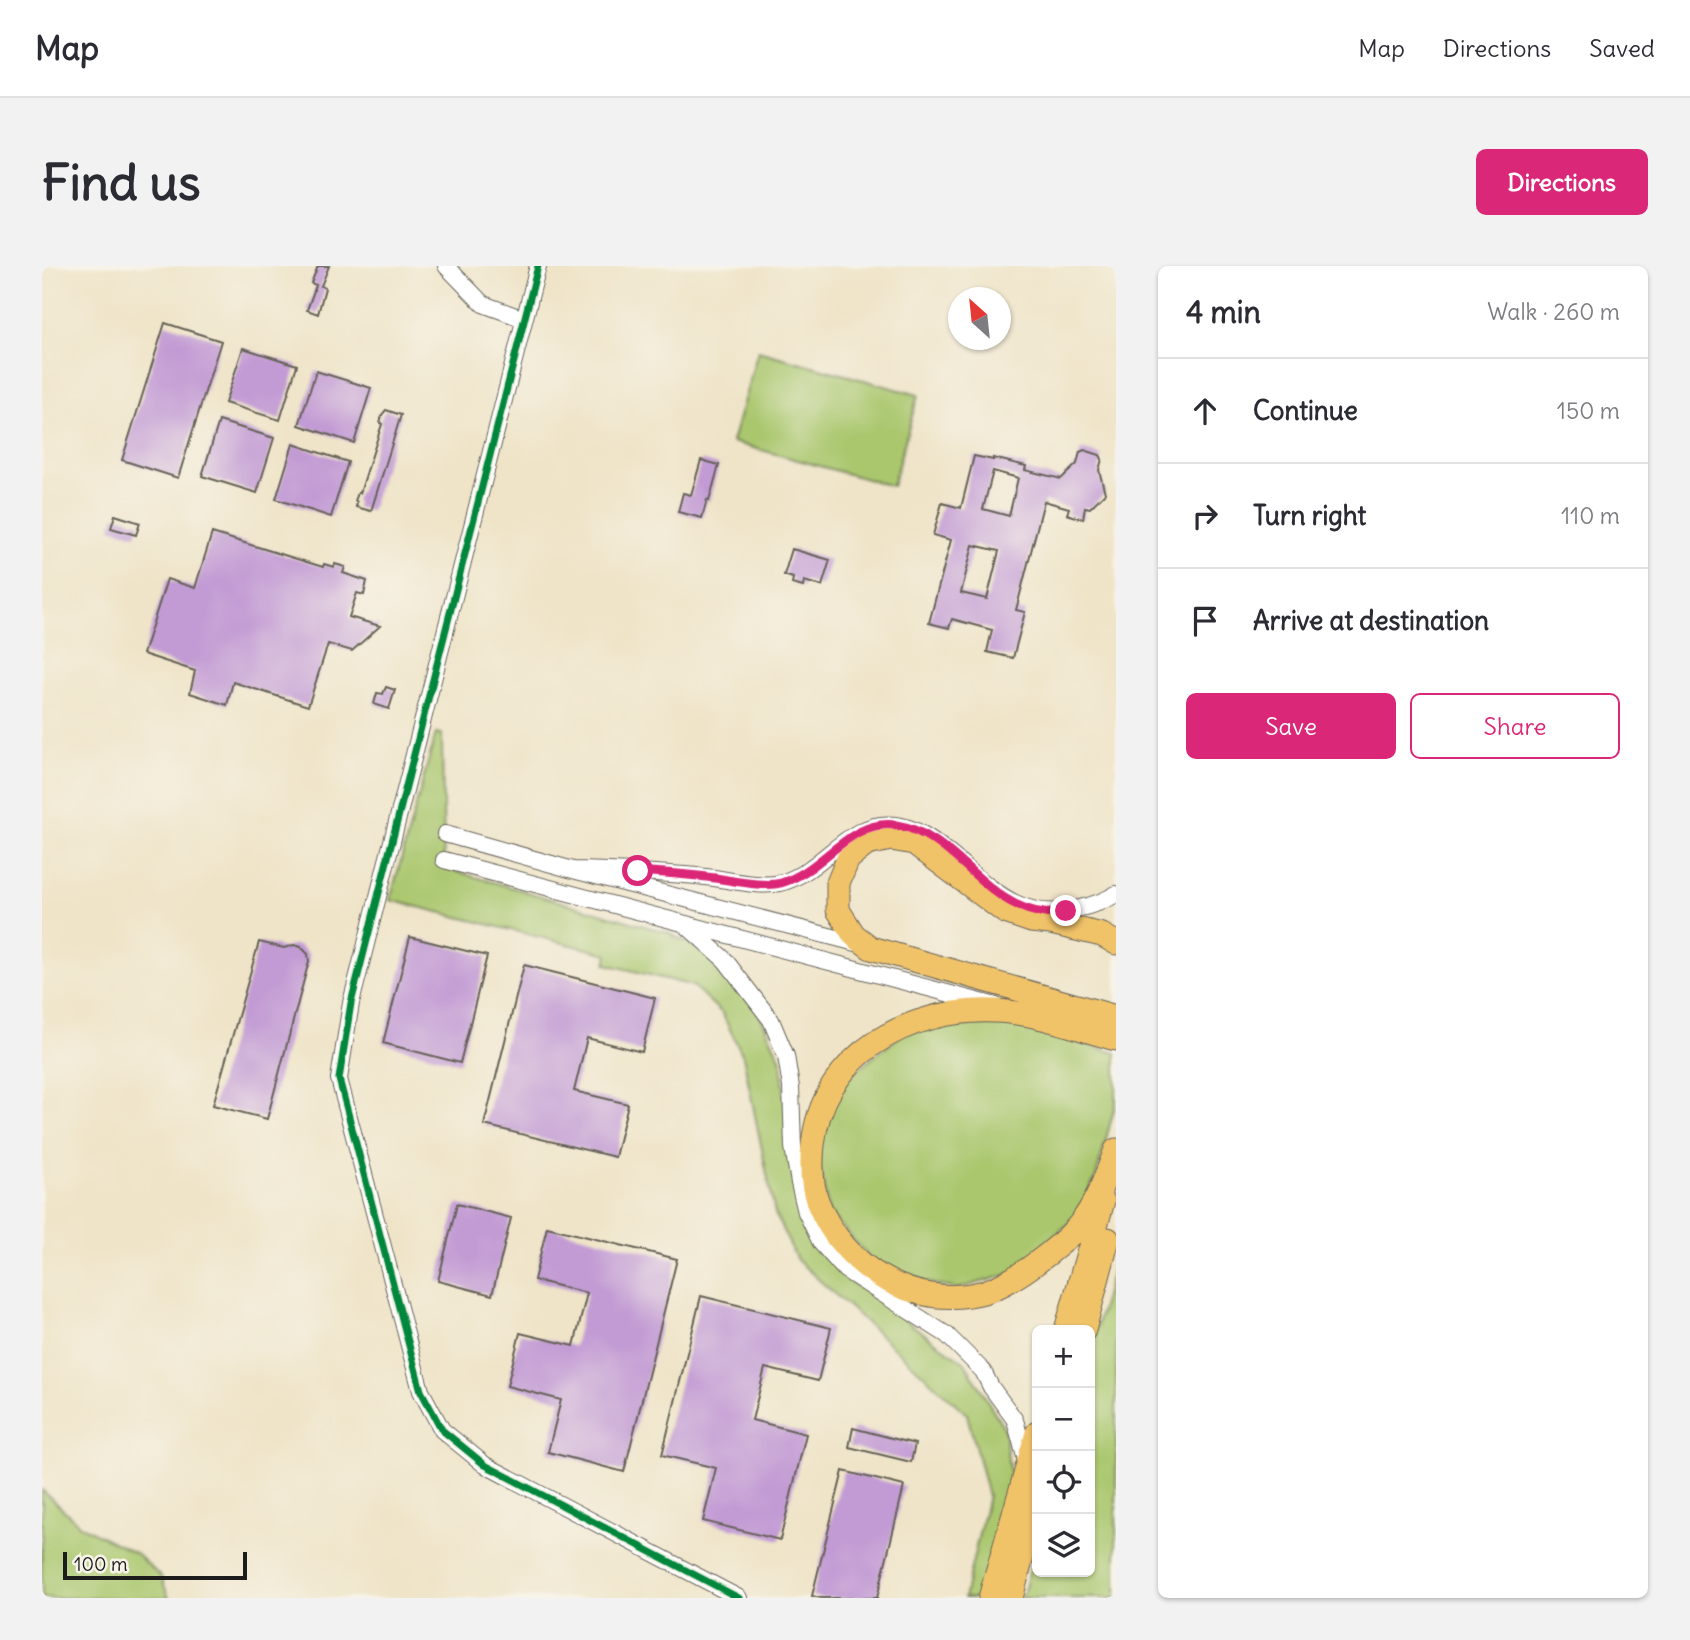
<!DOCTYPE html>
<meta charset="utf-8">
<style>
:root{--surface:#fff;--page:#f2f2f3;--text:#2b2b33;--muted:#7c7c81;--line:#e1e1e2;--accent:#db2777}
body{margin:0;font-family:Delius,sans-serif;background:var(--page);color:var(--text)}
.controls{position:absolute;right:21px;bottom:21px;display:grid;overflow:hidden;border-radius:10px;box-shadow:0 2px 5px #0004}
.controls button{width:63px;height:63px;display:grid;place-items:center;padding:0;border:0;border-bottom:2px solid var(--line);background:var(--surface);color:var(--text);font:35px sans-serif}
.compass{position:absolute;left:906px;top:21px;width:63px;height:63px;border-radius:50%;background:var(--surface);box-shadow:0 2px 5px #0004;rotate:333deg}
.scale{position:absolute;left:21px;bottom:18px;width:184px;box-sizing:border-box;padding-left:7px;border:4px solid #1c1c1c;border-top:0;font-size:19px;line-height:24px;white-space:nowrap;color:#1c1c1c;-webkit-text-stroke:5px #f7f3e8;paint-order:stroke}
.stop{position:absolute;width:21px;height:21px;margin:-16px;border:5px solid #db2777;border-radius:50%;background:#fff}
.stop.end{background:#db2777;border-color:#fff;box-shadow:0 2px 7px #0008}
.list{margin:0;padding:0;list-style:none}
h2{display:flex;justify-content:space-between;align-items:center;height:91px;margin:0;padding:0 28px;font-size:30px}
h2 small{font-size:23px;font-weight:400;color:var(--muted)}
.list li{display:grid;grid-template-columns:46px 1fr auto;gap:21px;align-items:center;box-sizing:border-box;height:105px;padding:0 28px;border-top:2px solid var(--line)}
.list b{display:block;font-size:26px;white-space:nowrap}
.list em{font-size:23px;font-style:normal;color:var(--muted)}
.actions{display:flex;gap:14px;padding:21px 28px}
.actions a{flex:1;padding:16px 0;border:2px solid var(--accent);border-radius:10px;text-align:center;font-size:24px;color:var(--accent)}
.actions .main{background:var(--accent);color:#fff}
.icon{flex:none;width:38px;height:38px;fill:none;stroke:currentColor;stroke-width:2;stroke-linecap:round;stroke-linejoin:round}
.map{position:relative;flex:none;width:1074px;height:1332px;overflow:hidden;border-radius:10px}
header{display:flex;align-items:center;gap:42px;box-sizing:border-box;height:98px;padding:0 35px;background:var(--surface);border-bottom:2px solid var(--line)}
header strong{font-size:33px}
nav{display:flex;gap:38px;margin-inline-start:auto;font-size:24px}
.intro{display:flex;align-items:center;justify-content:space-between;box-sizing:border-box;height:168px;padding:0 42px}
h1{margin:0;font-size:49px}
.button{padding:18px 32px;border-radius:10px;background:var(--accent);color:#fff;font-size:24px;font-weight:700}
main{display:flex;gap:42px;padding:0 42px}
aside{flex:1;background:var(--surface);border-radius:10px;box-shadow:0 2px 5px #0004}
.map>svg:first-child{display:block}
.green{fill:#aac76e;stroke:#637245;stroke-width:2}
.building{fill:#c29bd4;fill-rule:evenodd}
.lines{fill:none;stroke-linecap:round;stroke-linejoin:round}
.minor-casing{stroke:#666258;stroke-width:18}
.highway-casing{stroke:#666258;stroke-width:25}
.minor{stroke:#fff;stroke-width:16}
.highway{stroke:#f1c369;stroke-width:23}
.cycleway-casing{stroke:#f7f3e8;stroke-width:11}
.cycleway{stroke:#00873e;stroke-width:7}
.route{stroke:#db2777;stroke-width:9}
</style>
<header>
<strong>Map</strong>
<nav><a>Map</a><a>Directions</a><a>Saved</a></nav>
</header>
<div class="intro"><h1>Find us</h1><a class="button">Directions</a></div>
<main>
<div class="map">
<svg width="1074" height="1332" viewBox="0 0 1074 1332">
<rect width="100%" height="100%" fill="#f7f3e8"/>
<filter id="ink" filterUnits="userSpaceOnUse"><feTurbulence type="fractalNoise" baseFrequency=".0143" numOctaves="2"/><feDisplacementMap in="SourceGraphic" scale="14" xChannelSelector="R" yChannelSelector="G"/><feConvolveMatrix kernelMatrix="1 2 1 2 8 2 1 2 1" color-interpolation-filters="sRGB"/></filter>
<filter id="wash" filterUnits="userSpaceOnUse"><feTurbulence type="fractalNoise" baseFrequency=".00686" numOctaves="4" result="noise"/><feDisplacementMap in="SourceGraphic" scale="28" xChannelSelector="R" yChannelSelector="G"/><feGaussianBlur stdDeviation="1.57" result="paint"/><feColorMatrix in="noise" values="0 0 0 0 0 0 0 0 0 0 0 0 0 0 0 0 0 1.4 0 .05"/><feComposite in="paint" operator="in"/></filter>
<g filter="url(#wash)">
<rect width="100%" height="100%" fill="#efe4c8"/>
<!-- green -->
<path class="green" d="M716 85 876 129 850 220 690 176Z
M394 467 400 468 402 602 627 667 674 693 709 730 739 794 753 924 807 1014 923 1097 962 1162 969 1216 938 1332H922L946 1230 925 1148 755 994 733 948 701 790 680 747 651 720 564 698 566 688 348 634Z
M937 753 980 760 1074 787V836L1054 910 1033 952 968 1008 915 1023 840 1007 787 946 775 887 796 819 862 767Z
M1074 990V1332H980L995 1277V1306H1048V1086Z
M0 1224 39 1260 95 1288 119 1311 127 1332H0Z"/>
<g id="blocks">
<!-- building -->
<path class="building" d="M276 0H287L279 20 283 22 276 48 265 44 274 19 269 17Z
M123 57 179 75 136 212 80 194Z
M201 82 255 99 238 154 183 137Z
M274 105 329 122 312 177 257 159Z
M344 144 359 149 329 245 314 241 315 236 313 235 316 227H318L340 158 338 157 340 149Z
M177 155 232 172 215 227 160 210Z
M251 178 306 196 289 251 234 233Z
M1042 184 1058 189 1060 193 1057 204 1063 227 1048 242 1043 241 1041 253 1025 248 1027 242 1002 235 974 344 983 346 971 392 945 386 950 364 910 353 907 362 887 357 909 274 891 269 900 237 919 242 932 190 951 194V192L984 200 983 204 1019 213 1035 198 1038 186ZM951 205 976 212 967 250 941 243ZM931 279 957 285 945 333 919 327Z
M659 194 677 199 667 235 665 234 660 252 636 246 641 227 649 229Z
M73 249 98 257 94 269 69 262Z
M170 267 281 301 282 298 292 301 293 298 303 301 301 307 325 315 322 329 315 327 307 351 338 360 310 385 286 378 266 440 191 416 185 439 148 427 153 405 101 388 125 313 153 322Z
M750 283 788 294 780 320 762 315 761 321 750 318 751 312 742 309Z
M344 421 353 424 347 443 332 438 335 427 341 428Z
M368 671 445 690 418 797 341 777Z
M217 676 242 682 252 679 259 681 266 688 267 695 225 853 171 839Z
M482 699 613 732 600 786 545 772 532 825 586 838 573 891 442 859Z
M415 938 469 952 450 1029 396 1015Z
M505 961 635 993 582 1206 506 1186 519 1134 465 1120 478 1067 532 1080 545 1027 492 1014Z
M659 1030 789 1062 776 1115 723 1102 710 1154 764 1168 738 1274 661 1255 674 1202 620 1189Z
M811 1162 873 1178 869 1196 807 1181Z
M801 1205 862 1220 835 1332H779L770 1330Z"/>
</g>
</g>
<g filter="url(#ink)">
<use href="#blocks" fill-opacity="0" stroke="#666258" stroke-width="2"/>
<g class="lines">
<!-- minor casing -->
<g class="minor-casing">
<path id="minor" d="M404 0 441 38 482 53
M496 0 309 737 297 813 379 1125 400 1164 443 1199 697 1332
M403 568 531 604 822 679
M402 594 954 740
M531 604C576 605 620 606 664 611 685 613 718 622 738 617 782 606 806 552 854 559 882 563 900 582 921 599 957 630 985 654 1034 643 1048 640 1062 636 1074 628
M645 660 683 694 729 754 744 790 749 821 751 881 757 917 764 946 779 977 803 1004 905 1069 941 1105 949 1121 973 1154 985 1198"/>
</g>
<!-- highway casing -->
<g class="highway-casing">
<path id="highway" d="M1074 677 1060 669 1009 657 989 655 963 646 872 577 849 573 825 578 806 593 796 617V644L812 669 829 682 1074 751
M1074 773C1034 762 993 746 951 745 866 742 780 789 771 879 769 898 769 919 776 937 802 1002 872 1045 942 1026 965 1019 987 1003 1006 988 1019 978 1033 966 1043 951 1057 931 1065 907 1074 884
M1024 1064 1061 935
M1042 1064 1066 973
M948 1332 995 1167
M969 1332 995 1236"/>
</g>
<!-- minor -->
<use href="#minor" class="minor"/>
<!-- highway -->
<use href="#highway" class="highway"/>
<!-- cycleway casing -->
<g class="cycleway-casing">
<path id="cycleway" d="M496 0 309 737 297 813 379 1125 400 1164 443 1199 697 1332"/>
</g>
<!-- cycleway -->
<use href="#cycleway" class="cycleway"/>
</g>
</g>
<g class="lines" filter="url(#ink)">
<!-- route -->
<path class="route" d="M596 605C619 607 642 608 665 611 686 613 720 622 739 617 782 605 807 552 854 559 914 568 942 641 1003 647 1010 648 1017 646 1024 645"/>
</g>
</svg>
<div class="controls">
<button>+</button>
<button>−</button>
<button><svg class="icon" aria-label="locate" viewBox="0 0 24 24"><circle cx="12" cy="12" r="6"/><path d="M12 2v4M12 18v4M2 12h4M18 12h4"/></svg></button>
<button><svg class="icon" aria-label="layers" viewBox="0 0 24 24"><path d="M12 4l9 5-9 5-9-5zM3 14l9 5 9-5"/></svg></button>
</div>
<svg class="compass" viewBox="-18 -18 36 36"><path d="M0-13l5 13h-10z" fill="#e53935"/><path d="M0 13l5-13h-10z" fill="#7c7c81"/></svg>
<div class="scale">100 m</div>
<div class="stop" style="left:596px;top:605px"></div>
<div class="stop end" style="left:1024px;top:645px"></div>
</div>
<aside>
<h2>4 min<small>Walk · 260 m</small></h2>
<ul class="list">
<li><svg class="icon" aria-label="ahead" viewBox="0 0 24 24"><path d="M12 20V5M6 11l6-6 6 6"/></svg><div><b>Continue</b></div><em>150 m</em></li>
<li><svg class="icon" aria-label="right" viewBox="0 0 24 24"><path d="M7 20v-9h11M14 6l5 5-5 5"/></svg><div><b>Turn right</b></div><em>110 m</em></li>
<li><svg class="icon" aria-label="arrive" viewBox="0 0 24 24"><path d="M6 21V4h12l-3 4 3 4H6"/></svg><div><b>Arrive at destination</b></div></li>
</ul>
<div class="actions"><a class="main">Save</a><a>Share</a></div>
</aside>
</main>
